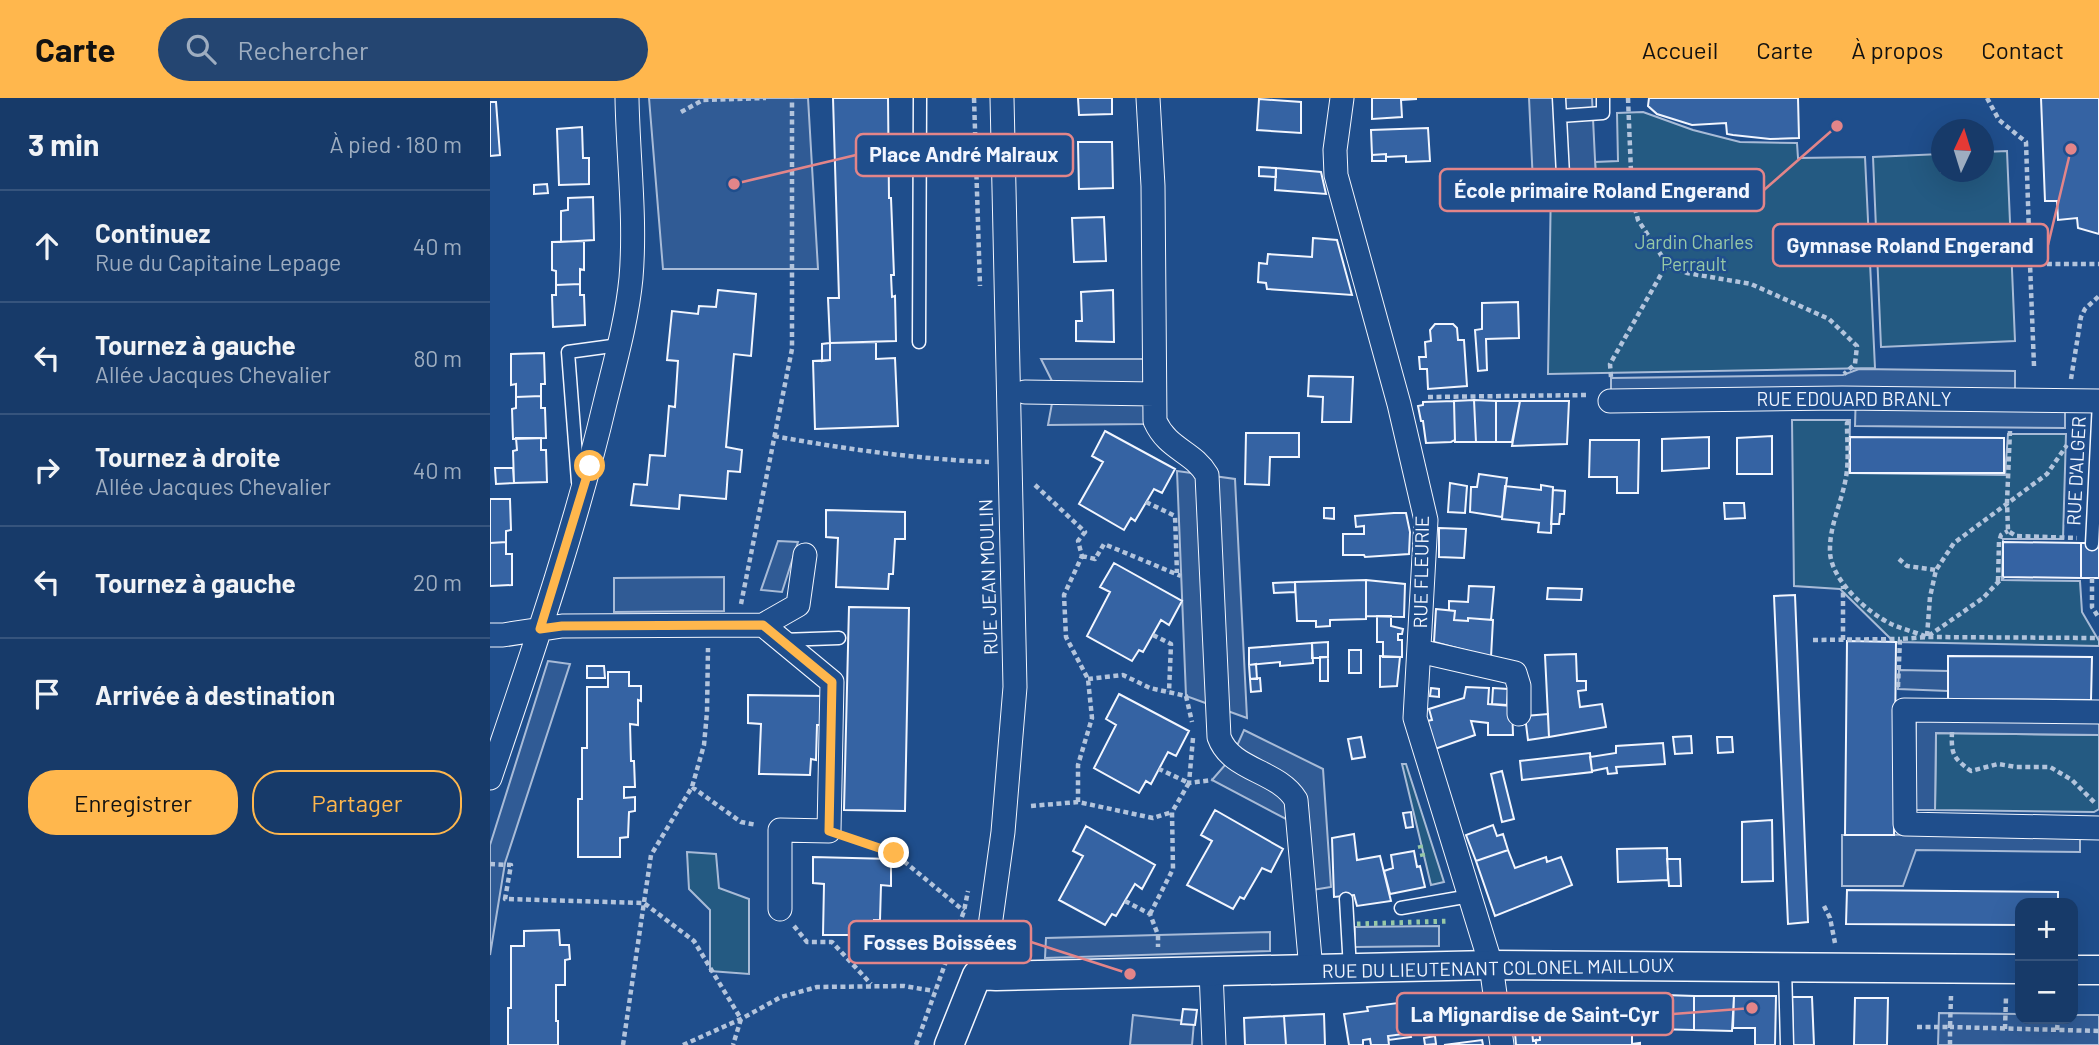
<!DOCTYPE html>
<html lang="fr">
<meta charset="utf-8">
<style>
:root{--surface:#173a69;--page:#244571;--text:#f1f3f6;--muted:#9eadc0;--line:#36547d;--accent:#ffb74d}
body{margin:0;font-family:Barlow,sans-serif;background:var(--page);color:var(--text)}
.controls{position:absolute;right:21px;bottom:21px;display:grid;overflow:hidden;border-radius:14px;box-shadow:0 7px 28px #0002}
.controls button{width:63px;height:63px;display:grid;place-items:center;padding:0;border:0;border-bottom:2px solid var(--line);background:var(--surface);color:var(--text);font:35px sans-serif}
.compass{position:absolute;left:1441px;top:21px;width:63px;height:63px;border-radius:50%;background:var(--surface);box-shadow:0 7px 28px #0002;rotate:4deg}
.stop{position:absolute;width:21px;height:21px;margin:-16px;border:5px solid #ffb74d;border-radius:50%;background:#fff}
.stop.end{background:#ffb74d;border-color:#fff;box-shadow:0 2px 7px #0008}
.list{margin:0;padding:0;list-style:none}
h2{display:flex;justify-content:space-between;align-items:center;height:91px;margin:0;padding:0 28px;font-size:30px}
h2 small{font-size:23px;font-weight:400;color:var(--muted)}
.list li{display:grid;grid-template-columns:46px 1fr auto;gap:21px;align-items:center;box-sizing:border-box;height:112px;padding:0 28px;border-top:2px solid var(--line)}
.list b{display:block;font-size:26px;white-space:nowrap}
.list p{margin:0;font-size:23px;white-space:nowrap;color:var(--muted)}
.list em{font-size:23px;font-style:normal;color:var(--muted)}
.actions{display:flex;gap:14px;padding:21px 28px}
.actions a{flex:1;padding:16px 0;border:2px solid var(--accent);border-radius:28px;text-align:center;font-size:24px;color:var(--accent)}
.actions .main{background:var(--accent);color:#111}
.icon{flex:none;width:38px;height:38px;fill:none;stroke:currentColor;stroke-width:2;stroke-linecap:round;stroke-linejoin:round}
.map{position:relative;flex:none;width:1609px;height:947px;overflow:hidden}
header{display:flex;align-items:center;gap:42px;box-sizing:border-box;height:98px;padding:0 35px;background:var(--accent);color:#111}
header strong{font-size:33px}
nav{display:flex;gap:38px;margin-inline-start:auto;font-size:24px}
.search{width:490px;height:63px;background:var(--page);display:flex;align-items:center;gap:18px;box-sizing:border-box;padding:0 24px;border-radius:38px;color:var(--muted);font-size:26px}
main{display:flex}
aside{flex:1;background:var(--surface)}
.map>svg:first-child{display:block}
.green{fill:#245a82;stroke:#a8bbd7;stroke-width:2}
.parking{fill:#305b95;stroke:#a8bbd7;stroke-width:2}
.building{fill:#3563a3;stroke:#f2f6ff;stroke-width:2}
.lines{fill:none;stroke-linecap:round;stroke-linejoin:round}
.service-casing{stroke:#f2f6ff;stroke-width:15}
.minor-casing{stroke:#f2f6ff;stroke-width:25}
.tertiary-casing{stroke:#f2f6ff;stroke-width:31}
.path{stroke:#b3c4dc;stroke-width:4.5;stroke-dasharray:5 3.5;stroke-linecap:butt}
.service{stroke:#1f4e8c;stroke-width:12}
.minor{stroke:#1f4e8c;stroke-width:23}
.tertiary{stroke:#1f4e8c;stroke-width:28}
.hedge{stroke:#97c8a6;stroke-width:5;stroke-dasharray:3.5 5;stroke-linecap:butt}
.route{stroke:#ffb74d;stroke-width:9}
.labels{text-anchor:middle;stroke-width:5;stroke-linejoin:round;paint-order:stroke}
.park-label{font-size:19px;fill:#97c8a6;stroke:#1f4e8c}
.street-label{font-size:19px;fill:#f2f6ff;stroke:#1f4e8c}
.leader{fill:none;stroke:#e38589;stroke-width:2.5}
.callout-dot{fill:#e38589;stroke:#1f4e8c;stroke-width:2.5}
.callout{fill:#1f4e8c;stroke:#e38589;stroke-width:2.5}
.callout-label{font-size:21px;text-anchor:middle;font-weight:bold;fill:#f2f6ff}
</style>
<header>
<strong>Carte</strong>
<div class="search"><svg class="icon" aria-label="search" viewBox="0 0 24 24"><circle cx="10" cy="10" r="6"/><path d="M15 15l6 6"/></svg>Rechercher</div>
<nav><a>Accueil</a><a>Carte</a><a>À propos</a><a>Contact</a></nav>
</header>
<main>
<aside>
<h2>3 min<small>À pied · 180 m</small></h2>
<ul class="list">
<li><svg class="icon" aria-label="ahead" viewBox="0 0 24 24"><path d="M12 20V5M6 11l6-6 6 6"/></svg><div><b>Continuez</b><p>Rue du Capitaine Lepage</p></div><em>40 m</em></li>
<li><svg class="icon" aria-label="left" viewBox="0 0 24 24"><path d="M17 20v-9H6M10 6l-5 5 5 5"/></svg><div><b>Tournez à gauche</b><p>Allée Jacques Chevalier</p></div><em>80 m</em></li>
<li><svg class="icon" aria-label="right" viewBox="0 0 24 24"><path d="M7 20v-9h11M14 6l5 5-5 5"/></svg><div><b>Tournez à droite</b><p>Allée Jacques Chevalier</p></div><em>40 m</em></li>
<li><svg class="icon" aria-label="left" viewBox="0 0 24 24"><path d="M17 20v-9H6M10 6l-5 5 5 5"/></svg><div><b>Tournez à gauche</b></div><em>20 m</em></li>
<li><svg class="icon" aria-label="arrive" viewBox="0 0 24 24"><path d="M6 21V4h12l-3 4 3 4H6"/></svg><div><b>Arrivée à destination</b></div></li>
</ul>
<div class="actions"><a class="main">Enregistrer</a><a>Partager</a></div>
</aside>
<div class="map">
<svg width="1609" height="947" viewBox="0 0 1609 947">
<rect width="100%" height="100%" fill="#1f4e8c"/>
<!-- green -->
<path class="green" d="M1153 14 1203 32 1250 44 1307 45 1308 60 1375 59 1385 270 1058 276 1061 84 1106 82 1105 64 1128 63 1127 15Z
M1517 53 1525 243 1391 249 1383 59 1451 56V74H1493L1494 54Z
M1302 322H1360L1359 375 1515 377 1518 336H1576L1573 441H1513L1512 482 1590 483 1592 514 1609 543V548L1404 544 1350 491 1304 488Z
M1446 635 1609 637V711L1604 714 1445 712Z
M912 666H916L954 784 941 787Z
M197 754 226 756 229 790 259 801V876L220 873V812L199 791Z"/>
<!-- parking -->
<path class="parking" d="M159 0H318L328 171H173Z
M1039 0H1102L1106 82 1043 85Z
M551 261H657L654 326 558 327 565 289Z
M1369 271 1525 273V310L1575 311V330L1365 328 1366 291 1121 296V280L1353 277Z
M687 373 745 381 757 620 696 598Z
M288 443 308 444 292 494 271 492Z
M234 479V513L124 514V480Z
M58 563 80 566 15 765 0 857V747Z
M1409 572 1459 573 1458 593 1408 591Z
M1426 620 1609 622V637L1446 635 1445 712H1425Z
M754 632 833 671 841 789 822 792 816 720 796 721 722 682 742 659Z
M1590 736V754L1426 752 1413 788H1352V737Z
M949 828V848L865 849V829Z
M780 834V853L555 860 556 840Z
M1449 915 1530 916V921H1583V917H1609V947H1448Z
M643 917 704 924 702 947H640Z"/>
<!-- building -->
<path class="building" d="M343 0H398L399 100H401L404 177H401L402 199 405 198 406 243 340 245 338 200H349Z
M588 0H622V16L589 17Z
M882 0H926V1L911 2 912 19 882 21Z
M1159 0H1308L1309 40 1280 41 1243 37 1237 36 1236 25 1202 27 1167 16 1158 8Z
M1551 0H1609V136L1588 130 1587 120 1568 122 1567 103H1555Z
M769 1 811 4V35L767 32Z
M0 4H6L10 57 0 58Z
M92 29 93 60H99V86L69 87 67 31Z
M938 30 940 63 916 64V58L896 59V56L882 57 881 32Z
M588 44H622L623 90 589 91Z
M896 56V63H882V57Z
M769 69 786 70V79L769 78Z
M786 70 831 74 836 96 785 92Z
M57 86 58 95 44 96V87Z
M103 99 104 142 71 144V113L78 112V100Z
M614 119 616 163 584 164 582 120Z
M823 140 847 142 862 197 777 191 776 185 768 184 769 165 777 166 778 156 822 159Z
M94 143V172L90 171V186L66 187V173L62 172V144Z
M90 186V197H94L95 227 63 229 62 197H66V187Z
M228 192 266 196 261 258 244 256 236 349 252 352 250 374 238 373 236 401 190 397 189 411 141 407 144 386 157 387 160 357 175 358 179 308 185 309 188 263 177 262 182 213 208 216 209 208 226 209Z
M623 192 624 244 586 243V223H592L591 194Z
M1028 204 1029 240 996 241 997 272 988 273 985 232 992 231V205Z
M945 226H963L967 230 968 242H974L977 288 938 291 937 271H930L929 259H936L935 244 941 243 940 232Z
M386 244V261L405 260 408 328 325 331 323 263 340 262V245Z
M340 245V262L332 263V246Z
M54 255 55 286H51V298L26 299V286L21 287V256Z
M819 278 863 279 861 324H832L833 299 818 298Z
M51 298V310H55L56 340 23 341 22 311 26 310V299Z
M984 302 986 344H965L964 303Z
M984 302 1006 303V344H986Z
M964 303 965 342 961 344 936 345 933 323H931L928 308 933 307V304Z
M1006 303H1030L1022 344H1006Z
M1030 303H1079L1077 346 1022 348Z
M615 333 685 371 672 395 664 391 645 423 641 420 634 432 589 406 613 364 602 358Z
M756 335H809V359H780L779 387 755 386Z
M1282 338V376H1247V340Z
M1219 339V370L1172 373V341Z
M1360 339 1514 340V375H1360Z
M26 340H51V352H56L57 384 24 385 23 353 27 352Z
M1100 342H1149L1148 395H1127V379H1099Z
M5 370H23L24 385 6 386Z
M989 376 1017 380 1012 419 980 414 981 389H987Z
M960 385 977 388 975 415 958 414Z
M1051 387 1063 389 1061 435 1048 434 1049 425 1012 421 1015 388 1051 392Z
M1063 392 1075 393 1074 416H1070L1069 426H1061Z
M0 401H20L21 432 16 433V444L0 445Z
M1234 405H1254L1255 420 1235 421Z
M834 410H844V421L834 420Z
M336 412 415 414V441H405L403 476H399L398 491 346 489 348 440 336 439Z
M904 415H916L920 434 919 456 875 459 874 457H853V436H874V428L866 429 865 418Z
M949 430 976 431 974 460 949 459Z
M16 444V456H22V487L0 488V445Z
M1513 444 1591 445V480L1513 479Z
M1591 445H1609V480H1591Z
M624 465 692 503 679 527 671 522 653 554 649 552 642 563 597 538 620 494 610 489Z
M876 482V521L840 522V528L826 529V523H807L805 484Z
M876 482 915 486 914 519 876 518Z
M805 484V494L784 495 783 485Z
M979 488 1004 489 1001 522 978 520V523L964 522 965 513H959V503L978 504Z
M1058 490 1092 491 1091 502 1057 501Z
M1305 497 1318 824 1298 826 1284 498Z
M359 509 419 510 415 713 354 712Z
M946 511 965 513 964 522 978 523V520L1003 522 1001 559 944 544Z
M887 518H901V528L913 531 912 536H908V542H912V559H893V544H887Z
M1357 543 1406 544 1404 737H1355Z
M838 544V559L822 560V545Z
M822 545 823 565 790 568V564L759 567V550Z
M859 552H871V575H859Z
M1086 556 1087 583H1096V592L1088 593 1090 609 1112 606 1116 629 1059 639 1055 557Z
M890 558 910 559 907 588 890 589Z
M1458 558 1602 559 1601 602 1458 601Z
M830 559H838V583H830Z
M766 566 767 581H760L759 567Z
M97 568H114L115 580H97Z
M118 574H139V588H151V603L148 602V627L140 626 141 663H144L145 689H134V700L145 699V713L139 714 138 739 130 740V759H88V701H92V650H97V589H118Z
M770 580 771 593 761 594 760 581Z
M976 589 999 590 998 606 1022 608 1023 637H998V625L981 623 985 637 945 651 937 623 942 622 939 611 974 600Z
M941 590 949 591V599L940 598Z
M1003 590 1018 591 1017 607 1002 606Z
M629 596 699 633 686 658 678 654 661 686 656 683 649 695 604 670 626 627 616 621Z
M258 597 337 598V627H327L326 662 321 661 320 677 269 676 271 626 258 625Z
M1058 616 1059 639 1038 642 1035 618Z
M1201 638 1202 655 1185 656 1183 639Z
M871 639 875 659 862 661 858 641Z
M1227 639H1242L1243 654 1228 655Z
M1173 645 1175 666 1126 669 1127 675 1118 676 1117 670 1102 673 1100 659 1126 655V648Z
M1100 655 1102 674 1032 682 1030 663Z
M1012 673 1024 721 1012 724 1001 676Z
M725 712 793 751 781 774 772 770 754 801 750 799 743 811 697 787 722 743 711 737Z
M921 714 923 729 916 730 913 715Z
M1282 722 1283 783 1252 784V724Z
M1003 727 1007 738 1013 736 1018 752 986 763 976 737Z
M596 728 665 767 652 791 645 786 626 818 622 816 615 827 569 802 593 758 583 753Z
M864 736 867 762 890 758 901 803 867 808 864 797 844 799 842 740Z
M1177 750 1178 782 1128 784 1127 751Z
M1018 752 1025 770 1056 759 1057 764 1071 759 1082 787 1005 818 986 763Z
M924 753 927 769 930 768 935 789 900 796 894 773 903 770 901 757Z
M323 759 401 761V788L391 787 390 822H384V837H333L334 786 323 785Z
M1177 761H1190L1191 788H1179Z
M1357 792 1568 794V805H1530V827L1356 826Z
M69 832 70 847H79L80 861 75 862V887H66V923H68V947H18V910H21V848H34V833Z
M1175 897 1204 898V932L1164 931 1163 902H1174Z
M1204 898H1244L1242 933 1204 932Z
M1244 898H1286L1285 947H1265V930H1243Z
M1302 899H1322L1324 947H1303Z
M1365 900H1398L1397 947H1364Z
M931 902 936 933 898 938 899 947H881L880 941 873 942V947H859L854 916 878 913 877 909Z
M693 911 707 912 705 927 691 926Z
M834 916 835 947H796L794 918Z
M794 918 796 947H755L754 920Z
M1065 921 1066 933 1142 931V946L1150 945V947H1046V942H1050L1049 922Z
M1041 922H1049L1050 942 1043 943Z
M1041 922 1043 943 1046 942V947H1026L1024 923Z
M920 935 921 939 899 942 898 938Z
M945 938 946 946 935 947 934 940Z
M992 942 993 947H954Z"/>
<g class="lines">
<!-- service casing -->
<g class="service-casing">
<path id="service" d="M1069 0 1073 77
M1070 18 1113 15V0
M429 244 430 0
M88 384 78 254 129 247
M1602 446 1609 303
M292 542 349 540
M856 801 860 871
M911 810 980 798
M1295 870 1297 947"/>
</g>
<!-- minor casing -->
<g class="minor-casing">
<path id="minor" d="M658 0 663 88 665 323C678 352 703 353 717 377L729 639C741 673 788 672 806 702L821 872
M852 0 845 52 846 77 909 306 936 422 925 620 1001 867 1012 947
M535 294 664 296
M1120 303 1352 300 1609 303
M273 527 308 507 315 457
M0 537H13L72 528 273 527 342 584 339 733 290 732V811
M929 553 1025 575 1029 588V616
M1609 614 1414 612 1415 726 1609 730
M0 680C42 556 85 432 115 305 125 264 137 222 141 180 146 120 138 60 137 0
M721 873 724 947
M487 877 500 828 513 734 525 589 512 0"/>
</g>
<!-- tertiary casing -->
<g class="tertiary-casing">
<path id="tertiary" d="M1583 872H1609
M459 947 487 877 506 878 1001 867 1530 871"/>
</g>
<!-- path -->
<path class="path" d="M484 0 490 188
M1138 0 1142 99 1148 122 1177 166 1197 175 1261 186 1339 221 1367 248 1365 266 1354 276
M1497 0 1509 22 1536 44 1540 166
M191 14 213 2 276 0
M1544 268 1540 166H1609
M1121 279 1120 266 1177 166
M1581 281 1591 219 1595 211 1609 198
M938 299 1098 297
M1359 323 1357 325C1357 343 1359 362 1356 379 1352 404 1339 428 1340 454 1341 482 1377 514 1401 526 1412 531 1425 534 1437 539L1493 500 1513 479
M1520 333 1517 404 1518 433 1526 438 1587 440
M284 338C354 351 427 361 499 364
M545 387 595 434 588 443 592 458 574 497 576 539 598 581 602 620 588 667V704
M656 404 685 418 687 475
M592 458 605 461 614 446 691 478
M1409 461 1417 468 1446 472
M1602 480V509L1609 520
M1508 483 1509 444 1511 437 1518 433
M251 506 302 251V0
M663 537 681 546 679 594
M1437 538 1440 499 1446 472 1464 445 1557 376 1577 347
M1323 542 1410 541
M1353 542V488
M598 581 633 577 660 590 696 598 702 624
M1408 589 1410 541 1437 539 1609 540
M1462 634C1461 656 1463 660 1481 673L1508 666 1526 669H1560L1582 682 1606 706
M703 640 699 685 722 682
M202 689 251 724 267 727
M541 708 588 704 663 720 682 714
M360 740 404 755 474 813
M0 766 21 767 15 801 154 805 204 843 251 921 243 947
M635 803 660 816 668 837V849
M1334 808 1340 820 1345 845
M660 816 683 771 682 714 699 685 669 671
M304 828 317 844H342L381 886
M1427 929H1460L1461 898
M1515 931 1516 899
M1567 932 1568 921
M133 947 161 757 202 689 214 647 217 614 218 550
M193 947 251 921 291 899 327 889 414 888 444 893
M426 947 474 813 478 793
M1460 947V929L1609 933"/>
<!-- service -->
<use href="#service" class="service"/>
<!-- minor -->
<use href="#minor" class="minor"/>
<!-- tertiary -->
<use href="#tertiary" class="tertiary"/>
<!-- hedge -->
<path class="hedge" d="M930 747 934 763
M867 826 960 823"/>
</g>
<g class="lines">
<!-- route -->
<path class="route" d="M100 368 50 531 72 528 273 527 342 584 339 733 404 755"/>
</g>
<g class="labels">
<!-- park labels -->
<g class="park-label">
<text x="1204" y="151">Jardin Charles<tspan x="1204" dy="22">Perrault</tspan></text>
</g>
<!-- street labels -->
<g class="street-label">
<text x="1364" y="308">RUE EDOUARD BRANLY</text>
<text transform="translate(1586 373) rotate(-87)" y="7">RUE D'ALGER</text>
<text transform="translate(931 474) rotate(-89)" y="7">RUE FLEURIE</text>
<text transform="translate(498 479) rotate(-92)" y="7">RUE JEAN MOULIN</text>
<text transform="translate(1008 870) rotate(-1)" y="7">RUE DU LIEUTENANT COLONEL MAILLOUX</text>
</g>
</g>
<!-- callouts -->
<path class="leader" d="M244 86L366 57M1347 28L1274 92M1581 51L1558 147M640 876L541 844M1262 910L1183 916"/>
<g class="callout-dot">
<circle cx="244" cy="86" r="7"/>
<circle cx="1347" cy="28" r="7"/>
<circle cx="1581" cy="51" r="7"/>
<circle cx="640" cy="876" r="7"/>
<circle cx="1262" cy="910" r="7"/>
</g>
<g class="callout">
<rect x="366" y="36" width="217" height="42" rx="7"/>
<rect x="950" y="71" width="324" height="42" rx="7"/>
<rect x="1283" y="126" width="275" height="42" rx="7"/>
<rect x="359" y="823" width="182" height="42" rx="7"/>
<rect x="907" y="895" width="276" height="42" rx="7"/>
</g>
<g class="callout-label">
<text x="474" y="64">Place André Malraux</text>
<text x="1112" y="100">École primaire Roland Engerand</text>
<text x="1420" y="155">Gymnase Roland Engerand</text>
<text x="450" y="852">Fosses Boissées</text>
<text x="1045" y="924">La Mignardise de Saint-Cyr</text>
</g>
</svg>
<div class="controls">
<button>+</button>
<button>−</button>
</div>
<svg class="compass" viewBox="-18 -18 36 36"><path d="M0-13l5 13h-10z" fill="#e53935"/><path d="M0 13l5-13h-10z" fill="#9eadc0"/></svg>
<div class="stop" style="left:100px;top:368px"></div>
<div class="stop end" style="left:404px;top:755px"></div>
</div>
</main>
